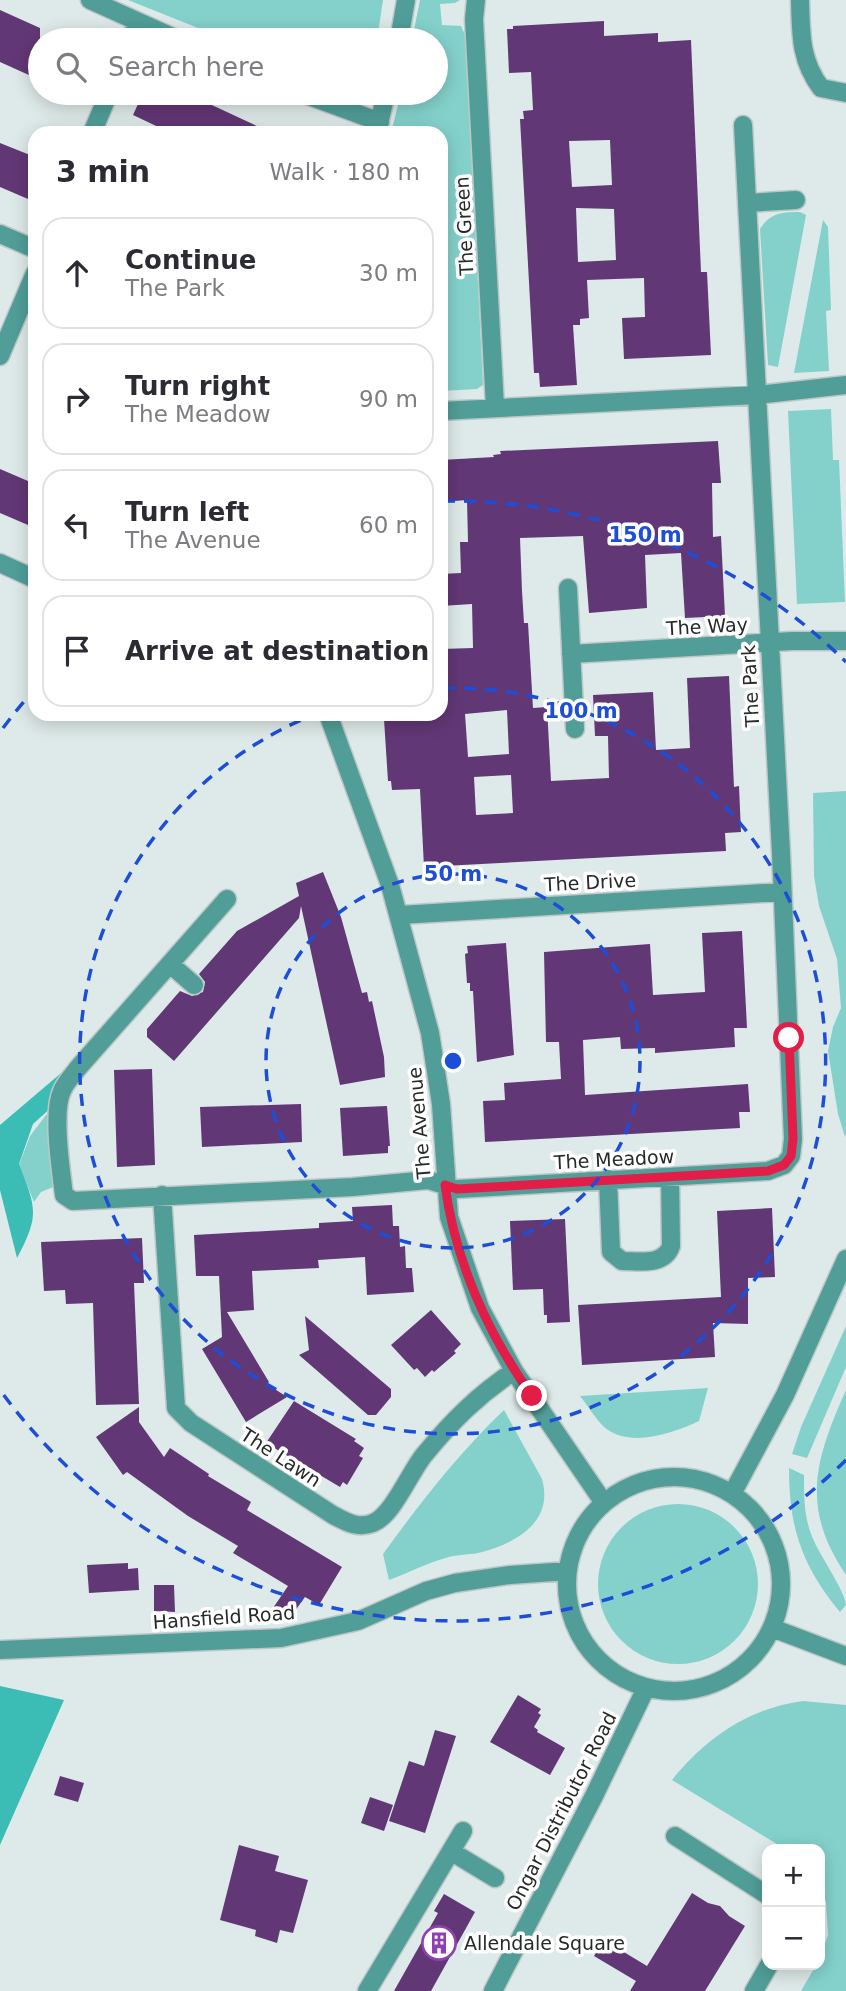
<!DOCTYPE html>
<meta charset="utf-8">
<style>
:root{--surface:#fff;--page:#f7f7f7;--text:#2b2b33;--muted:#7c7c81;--line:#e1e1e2}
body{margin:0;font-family:"DejaVu Sans",sans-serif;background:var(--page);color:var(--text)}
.controls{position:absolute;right:21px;bottom:21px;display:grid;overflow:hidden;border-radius:14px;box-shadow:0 4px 18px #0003}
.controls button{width:63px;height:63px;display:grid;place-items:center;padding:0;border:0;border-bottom:2px solid var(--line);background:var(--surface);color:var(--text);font:35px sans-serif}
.stop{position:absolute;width:21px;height:21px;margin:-16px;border:5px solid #e11d48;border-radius:50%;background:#fff}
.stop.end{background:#e11d48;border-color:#fff;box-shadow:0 2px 7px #0008}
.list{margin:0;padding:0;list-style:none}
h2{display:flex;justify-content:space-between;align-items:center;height:91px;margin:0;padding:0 28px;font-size:30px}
h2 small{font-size:23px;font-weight:400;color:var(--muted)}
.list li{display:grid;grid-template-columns:46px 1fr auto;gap:21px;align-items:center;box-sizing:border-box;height:112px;margin:0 14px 14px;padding:0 14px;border:2px solid var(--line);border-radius:21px}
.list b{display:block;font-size:26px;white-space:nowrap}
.list p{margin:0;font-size:23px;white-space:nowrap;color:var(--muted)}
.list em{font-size:23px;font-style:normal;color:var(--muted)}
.icon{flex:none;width:38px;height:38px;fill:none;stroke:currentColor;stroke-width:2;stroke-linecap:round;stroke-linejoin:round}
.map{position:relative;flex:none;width:846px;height:1991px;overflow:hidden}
.search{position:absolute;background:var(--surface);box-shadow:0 4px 18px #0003;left:28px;top:28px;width:420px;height:77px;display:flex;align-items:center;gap:18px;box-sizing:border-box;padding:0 24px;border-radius:38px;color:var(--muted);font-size:26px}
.panel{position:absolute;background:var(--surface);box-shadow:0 4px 18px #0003;left:28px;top:126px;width:420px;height:595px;border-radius:21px}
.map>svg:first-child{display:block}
.green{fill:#84d1cb}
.forest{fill:#3bbdb5}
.building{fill:#623776;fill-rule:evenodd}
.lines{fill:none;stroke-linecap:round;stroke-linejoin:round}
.minor-casing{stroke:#bdc7c6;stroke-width:21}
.minor{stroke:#519e98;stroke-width:18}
.route{stroke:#e11d48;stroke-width:9}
.ring{fill:none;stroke:#1d4ed8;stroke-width:3.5;stroke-dasharray:12 9}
.labels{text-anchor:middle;stroke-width:7;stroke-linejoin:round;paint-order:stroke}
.street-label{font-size:19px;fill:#252a29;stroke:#fff}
.poi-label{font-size:19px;fill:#252a29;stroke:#fff;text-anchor:start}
.centre{fill:#1d4ed8;stroke:#fff;stroke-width:3.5}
.ring-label{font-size:21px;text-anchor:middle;font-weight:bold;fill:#1d4ed8;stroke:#fff;stroke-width:7;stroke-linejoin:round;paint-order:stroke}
</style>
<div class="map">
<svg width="846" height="1991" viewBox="0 0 846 1991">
<rect width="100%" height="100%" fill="#deeae9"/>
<!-- green -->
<path class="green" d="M128 0H383L377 40H228Z
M420 0H460L455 3 440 4 442 25 461 26 466 37 483 385 477 389 441 391V133H391L401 93H436V40H412Z
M800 212 806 215 778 367 768 365 760 229C770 213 782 212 800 212Z
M823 220 828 227 831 310 826 311 829 371 794 373Z
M831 409 833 460H839L845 602 797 604 788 411Z
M846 791V1134L845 1137 838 1114 828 1051 833 1027 841 1008 837 959 819 906 814 876 813 793Z
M53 1106 58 1185 41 1192 34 1202 19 1165 30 1136Z
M846 1326V1367L807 1458 792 1454 801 1427Z
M708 1388 699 1421C673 1433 630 1449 604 1427 595 1418 588 1406 580 1396Z
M846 1390V1575C800 1507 815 1460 846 1390Z
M504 1410 542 1479C554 1521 518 1542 482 1552 471 1555 460 1554 449 1557 429 1562 408 1573 389 1580L383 1554C420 1503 458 1454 504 1410Z
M789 1468 804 1475C804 1498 804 1520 814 1541 821 1557 846 1593 846 1605L840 1612C802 1566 789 1528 789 1468Z
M598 1584a80 80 0 1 1 160 0a80 80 0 1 1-160 0Z
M803 1701 846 1705V1991H801L816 1965H820V1958L828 1935 826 1902 820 1883V1849H785L672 1780C706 1738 749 1708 803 1701Z"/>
<!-- forest -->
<path class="forest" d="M67 1068 53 1106 33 1124 19 1164C36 1208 40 1215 17 1258L0 1190V1125Z
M0 1686 64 1700 0 1845Z"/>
<!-- building -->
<path class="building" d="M0 10 40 28V80L0 62Z
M604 21V36L658 33V42L691 40 701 272H707L711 355 624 359 622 318 645 317 644 278 587 280 589 318 580 319V325H573L577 385 540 387 539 373H534L520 119H524L523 111 533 110 531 72 509 73 507 29H513V26ZM610 140 612 185 572 187 569 141ZM576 208 614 209 616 260 578 262Z
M143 93H186L272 133H171L133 115Z
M0 143 35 157V202L0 187Z
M718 441 721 483H712L713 537 721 536 725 616 685 618 681 553 645 555 647 608 589 613 583 536 520 538 522 591 524 623H528L533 708 547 707 551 781 609 778 608 736H595L593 695 653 692 656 750 690 748 687 678 729 676 734 787 739 786 741 832 725 833 726 851 424 867 420 789 392 790 391 781H388L384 719H388V714H441V649L473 648 472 604 441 606V574L461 573 460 542H468L467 500 442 502 441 460 494 457 493 455 501 454 500 451ZM507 710 509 754 468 757 465 714ZM511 775 513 813 476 815 474 777Z
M0 469 35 484V528L0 513Z
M323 872 341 917 362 993 367 992 369 1002 372 1001 384 1057 385 1077 340 1085 301 906 299 918 174 1061 147 1037V1029L180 991 192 996 203 992 205 982 199 974 237 931 299 896 296 883Z
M742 931 747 1028H734L735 1047 655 1053V1048L621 1049 620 1037 583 1040 585 1095 748 1084 750 1112H739L740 1128 485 1142 483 1101 505 1100 504 1083 561 1079 559 1042H546L544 952 650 944 653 995 705 992 702 933Z
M506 943 514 1055 477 1062 473 991H470V983H467L465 954 468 953 467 946Z
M152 1069 155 1165 117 1167 114 1070Z
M301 1104 302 1142 202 1147 200 1107Z
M387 1106 390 1146H388V1153L343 1156 340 1108Z
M392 1205 393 1226H399L400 1247 405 1246 406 1268H412L414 1292 367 1295 365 1257 318 1260 319 1268 252 1271 254 1310 227 1312 269 1382 267 1384 287 1397 246 1422 202 1349 222 1337 219 1276H196L194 1235 319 1228V1223L353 1221 352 1207Z
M772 1208 775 1277 748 1278V1324L713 1323 715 1357 582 1365 578 1305 721 1297 717 1211Z
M565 1219 570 1322 547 1323V1315H544L543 1289 513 1290 510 1221Z
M142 1238 144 1283H134L139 1404 96 1405 93 1303 66 1304 65 1290 44 1291 41 1242Z
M431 1310 461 1344 454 1351 456 1353 434 1372 432 1370 425 1377 417 1368 414 1370 391 1345Z
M305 1316 391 1389V1397L376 1415H368L299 1355 309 1350Z
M294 1401 356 1439 354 1441 364 1448 359 1456 363 1458 347 1485 343 1482 340 1487 266 1443Z
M139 1407V1422L164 1457 170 1448 209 1474 208 1476 251 1502 247 1510 342 1567 319 1605 305 1597 287 1622 271 1611 288 1586 233 1553 238 1546 188 1516 127 1472 123 1475 96 1437Z
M128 1563V1569L138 1568 139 1590 89 1593 87 1565Z
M154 1585H174L175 1612 154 1611Z
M518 1695 541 1709 538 1713 541 1715 534 1727 538 1730 537 1732 565 1748 550 1775 490 1742Z
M435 1730 456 1736 425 1833 389 1821 409 1761 424 1766Z
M60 1776 84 1783 78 1802 54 1795Z
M370 1797 393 1805 384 1831 361 1823Z
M239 1845 279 1856 275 1871 308 1880 293 1933 280 1930 277 1943 255 1936 256 1930 220 1920Z
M692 1893 708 1903 720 1906 729 1916 745 1926 705 1991H630L636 1981 594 1956 604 1940 647 1966Z
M444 1894 475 1912 431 1991H394L438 1913 434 1911Z"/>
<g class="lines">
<!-- minor casing -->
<g class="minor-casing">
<path id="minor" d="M90 0 179 40
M476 0 474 19 495 407
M800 0C801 34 800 60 821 88L846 93
M130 40 138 22
M399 40 406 0
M301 93 380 122
M92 133 109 93
M377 133 386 93
M747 203 796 200
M0 234 35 249
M0 356 35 273
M441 411 757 395 846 385
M0 563 35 579
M568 588 575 729
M571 654 792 641H846
M328 714 390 885 430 1033 441 1104 449 1217 480 1308 514 1371 604 1503
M227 899 78 1068C73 1075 65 1083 62 1091 52 1112 61 1171 64 1195L73 1201 353 1187 428 1180 457 1189 768 1171 784 1165 791 1156 793 1139 781 853 743 125
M400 915 782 892
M170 964 194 985
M608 1179 611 1252 622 1261C640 1261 664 1266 671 1246L670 1177
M162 1195 176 1408 191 1423 333 1515C346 1522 358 1529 373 1523 393 1515 410 1472 424 1455 452 1421 478 1395 514 1371
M567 1584a107 107 0 1 1 214 0a107 107 0 1 1-214 0Z
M732 1494 785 1395 846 1259
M772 1628 846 1656
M0 1650 281 1638 358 1621 426 1591 455 1583 510 1575 568 1571
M675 1836 767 1895
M452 1852 495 1878
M367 1991 463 1831
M493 1991 594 1796 646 1688
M754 1991 769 1965"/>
</g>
<!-- minor -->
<use href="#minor" class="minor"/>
</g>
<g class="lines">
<!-- route -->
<path class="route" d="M532 1396C488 1334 455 1261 445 1185L457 1189 768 1171 784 1165 791 1156 793 1139 789 1038"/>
</g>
<!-- distance rings -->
<g class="ring">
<circle cx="453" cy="1061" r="187"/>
<path d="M443 688A373 373 0 1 1 313 715"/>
<path d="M846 1460A560 560 0 0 1 3 1394M3 728A560 560 0 0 1 34 690M443 501A560 560 0 0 1 846 662"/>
</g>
<!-- icons -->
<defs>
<g id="building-ring" transform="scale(1.75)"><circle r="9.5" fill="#fff" stroke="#8e40b0" stroke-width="1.5"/><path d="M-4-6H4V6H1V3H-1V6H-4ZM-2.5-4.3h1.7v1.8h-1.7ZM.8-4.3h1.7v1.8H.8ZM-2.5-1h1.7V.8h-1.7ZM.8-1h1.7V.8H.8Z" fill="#8e40b0"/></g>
</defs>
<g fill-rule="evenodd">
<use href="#building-ring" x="439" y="1943"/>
</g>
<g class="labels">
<!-- street labels -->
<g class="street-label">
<text transform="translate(464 226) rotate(-93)" y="7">The Green</text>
<text transform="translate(707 626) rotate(-3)" y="7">The Way</text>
<text transform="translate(750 686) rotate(-93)" y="7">The Park</text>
<text transform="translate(590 882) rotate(-3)" y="7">The Drive</text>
<text transform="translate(419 1123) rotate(-95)" y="7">The Avenue</text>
<text transform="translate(614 1159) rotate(-3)" y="7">The Meadow</text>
<text transform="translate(281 1457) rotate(33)" y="7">The Lawn</text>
<text transform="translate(224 1617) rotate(-4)" y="7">Hansfield Road</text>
<text transform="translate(561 1811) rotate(-63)" y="7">Ongar Distributor Road</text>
</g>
<!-- poi labels -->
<g class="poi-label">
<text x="464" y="1950">Allendale Square</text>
</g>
</g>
<circle cx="453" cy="1061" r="10" class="centre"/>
<g class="ring-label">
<text x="645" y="542">150 m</text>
<text x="581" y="718">100 m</text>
<text x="453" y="881">50 m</text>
</g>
</svg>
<div class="controls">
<button>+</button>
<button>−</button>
</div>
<div class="stop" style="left:789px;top:1038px"></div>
<div class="stop end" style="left:532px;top:1396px"></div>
<div class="search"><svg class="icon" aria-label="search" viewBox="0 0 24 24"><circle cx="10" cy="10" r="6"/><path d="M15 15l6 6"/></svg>Search here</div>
<section class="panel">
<h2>3 min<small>Walk · 180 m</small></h2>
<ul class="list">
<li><svg class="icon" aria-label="ahead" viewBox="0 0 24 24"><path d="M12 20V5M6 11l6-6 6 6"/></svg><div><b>Continue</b><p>The Park</p></div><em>30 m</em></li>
<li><svg class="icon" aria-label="right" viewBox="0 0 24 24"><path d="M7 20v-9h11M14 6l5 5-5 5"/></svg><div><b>Turn right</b><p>The Meadow</p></div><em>90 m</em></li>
<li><svg class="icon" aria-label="left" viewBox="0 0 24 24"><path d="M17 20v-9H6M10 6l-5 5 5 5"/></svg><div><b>Turn left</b><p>The Avenue</p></div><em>60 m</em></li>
<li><svg class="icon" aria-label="arrive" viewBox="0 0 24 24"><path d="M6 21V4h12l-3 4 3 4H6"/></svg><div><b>Arrive at destination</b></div></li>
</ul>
</section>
</div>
